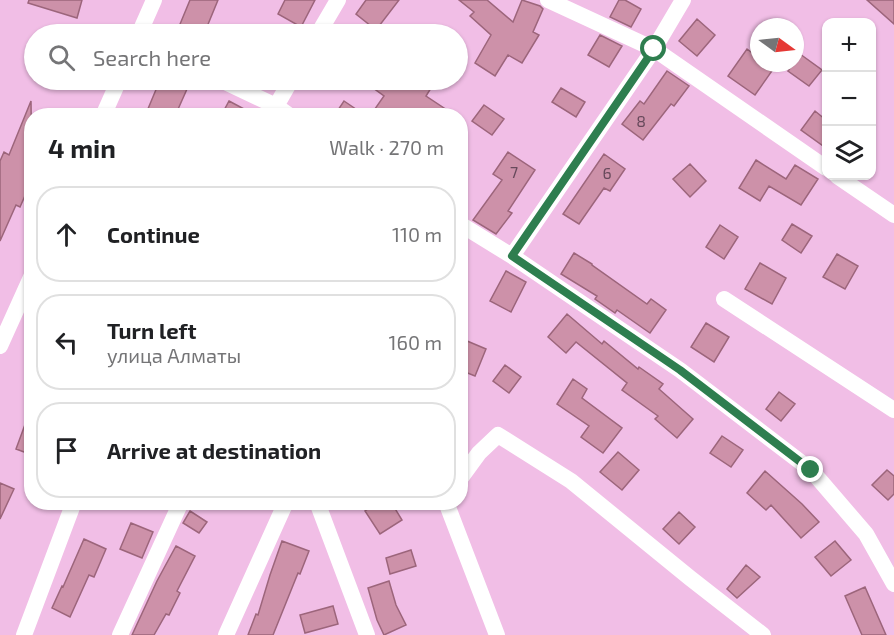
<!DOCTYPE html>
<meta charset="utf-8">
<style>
:root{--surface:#fff;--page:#f6f6f6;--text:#202124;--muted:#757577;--line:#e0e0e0}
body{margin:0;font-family:"Exo 2",sans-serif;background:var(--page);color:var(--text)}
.controls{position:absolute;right:18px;top:18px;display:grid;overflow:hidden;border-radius:12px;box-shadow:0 2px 4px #0004}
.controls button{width:54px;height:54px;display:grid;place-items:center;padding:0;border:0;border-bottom:2px solid var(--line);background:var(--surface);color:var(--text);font:30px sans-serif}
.compass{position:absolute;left:750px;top:18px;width:54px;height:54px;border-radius:50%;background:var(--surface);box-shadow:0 2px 4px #0004;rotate:105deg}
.stop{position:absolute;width:18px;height:18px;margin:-14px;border:4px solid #2e7e4f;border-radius:50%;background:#fff}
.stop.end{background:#2e7e4f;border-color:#fff;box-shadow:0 2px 6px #0008}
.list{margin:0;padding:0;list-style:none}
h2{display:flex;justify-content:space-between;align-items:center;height:78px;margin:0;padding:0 24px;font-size:26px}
h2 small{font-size:20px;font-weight:400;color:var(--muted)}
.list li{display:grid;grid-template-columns:39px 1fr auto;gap:18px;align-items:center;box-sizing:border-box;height:96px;margin:0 12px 12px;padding:0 12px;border:2px solid var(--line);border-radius:24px}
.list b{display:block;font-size:22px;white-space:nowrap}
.list p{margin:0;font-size:20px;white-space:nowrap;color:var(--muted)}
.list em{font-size:20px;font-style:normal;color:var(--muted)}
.icon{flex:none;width:33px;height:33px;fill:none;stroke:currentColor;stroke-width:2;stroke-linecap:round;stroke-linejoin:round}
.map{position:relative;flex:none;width:894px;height:635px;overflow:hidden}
.search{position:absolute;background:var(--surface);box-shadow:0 2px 4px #0004;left:24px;top:24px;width:444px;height:66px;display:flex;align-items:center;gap:15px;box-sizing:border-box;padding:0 21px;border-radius:33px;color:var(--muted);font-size:22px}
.panel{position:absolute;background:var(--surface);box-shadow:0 2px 4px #0004;left:24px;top:108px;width:444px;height:402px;border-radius:24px}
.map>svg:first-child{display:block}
.building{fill:#cd91a9;stroke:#9c657b;stroke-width:1.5}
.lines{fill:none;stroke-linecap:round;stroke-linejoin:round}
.street{stroke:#fff;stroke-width:16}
.route{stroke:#2e7e4f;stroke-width:8}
.labels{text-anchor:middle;stroke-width:5;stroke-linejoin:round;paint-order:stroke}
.number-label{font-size:16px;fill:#67495b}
</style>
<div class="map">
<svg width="894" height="635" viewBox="0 0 894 635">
<rect width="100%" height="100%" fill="#f1bee6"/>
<!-- building -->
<path class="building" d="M29 0H82L77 18 28 3Z
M190 0H218L204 34H191L178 29Z
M285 0H315L301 27 278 14Z
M366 0H399L376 30 356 14Z
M459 0H487L513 22 522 0 540 6 543 9 533 32 539 35 522 63 508 55 495 76 475 63 491 35 470 16 474 12Z
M619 0H625L641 9 631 27 610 17Z
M867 0H894V24Z
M697 19 715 35 697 56 679 41Z
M600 35 622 46 609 67 588 55Z
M747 49 759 58V63H766L774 68 755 95 728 76Z
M800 54 822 70 809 86 788 71Z
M667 71 689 86 674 106 671 104 643 140 622 124 640 101 644 104Z
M160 80H191L175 116H145Z
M362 80H436L426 96 456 116H370L384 96Z
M561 88 585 102 576 117 552 102Z
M31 101 32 180 20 207 16 205 0 241V161L4 152 9 155Z
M229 101 257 116H221Z
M344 101 366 116H334Z
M484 105 504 119 492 135 472 121Z
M815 111 826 120V148L801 130Z
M508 152 535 170 508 211 512 213 496 234 473 220 502 180 493 174Z
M604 154 625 169 610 191 604 188 579 224 563 214Z
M756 160 786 179 795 165 818 179 801 205 769 186 760 201 739 188Z
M690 164 706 181 690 197 673 179Z
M792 224 812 236 801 253 782 240Z
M720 225 738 237 724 259 706 247Z
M574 253 592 264V265L647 304 651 299 666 310 650 333 617 310 615 313 595 299 597 296 561 274Z
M837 254 858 266 845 289 823 277Z
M760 263 786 278 772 304 745 289Z
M506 271 526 282 511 312 490 301Z
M567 314 602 344 604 341 638 369 639 367 663 384 659 389 693 419 677 438 655 419 658 416 622 390 627 383 576 342 566 353 548 337Z
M706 323 729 337 714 362 691 347Z
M460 338 486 349 475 376 460 370Z
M505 365 521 377 509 393 493 381Z
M573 379 587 389 582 398 622 428 603 453 581 437 589 426 557 404Z
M779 392 795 404 781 421 766 409Z
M30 411H32V455L16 449Z
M722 436 743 450 731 467 710 453Z
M618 452 639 470 622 490 600 472Z
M887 470 894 476V494L888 500 872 485Z
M765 471 802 504 819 522 801 538 771 505 766 510 747 493Z
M0 483 14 489 0 519Z
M378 502H391L402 520 380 534 365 511Z
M190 511 207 522 199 533 183 523Z
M679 512 695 527 679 544 663 529Z
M131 523 153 532 142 558 120 549Z
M84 539 106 549 94 577 89 575 70 617 52 608 62 586 63 587Z
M282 541 309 551 300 574 298 573 273 635H248L256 614 258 615 270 575Z
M835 541 851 560 831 576 815 557Z
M176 546 195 556 177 591 180 593 169 615 166 614 154 635H132L157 581Z
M411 550 416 566 390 574 386 558Z
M746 565 760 577 737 598 727 589Z
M389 581 396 605 406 625 384 635 377 620 368 588Z
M865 587 886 635H862L845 596Z
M333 606 338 624 305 633 300 615Z"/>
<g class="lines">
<!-- street -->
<path class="street" d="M548 0 654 49 826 168
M139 34 154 0
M318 34 338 0
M221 80 276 106 290 116
M271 115 291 80
M103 116 119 80
M837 176 894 215
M460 224 512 256 680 370 811 470 866 534 894 584
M512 256 654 49 683 0
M724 299 894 410
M0 346 32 275
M460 479 479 453 498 435 571 481 690 578 763 635
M317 502 367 635
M446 502 497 635
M24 635 74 502
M120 635 181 502
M226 635 286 502"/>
</g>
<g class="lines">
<!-- route -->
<path class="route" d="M654 49 512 256 680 370 811 470"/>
</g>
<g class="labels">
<!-- number labels -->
<g class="number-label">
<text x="641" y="127">8</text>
<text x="514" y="178">7</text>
<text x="607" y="179">6</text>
</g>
</g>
</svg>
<div class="controls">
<button>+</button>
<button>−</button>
<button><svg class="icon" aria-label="layers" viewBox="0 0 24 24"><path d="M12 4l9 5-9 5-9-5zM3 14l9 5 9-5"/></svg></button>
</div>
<svg class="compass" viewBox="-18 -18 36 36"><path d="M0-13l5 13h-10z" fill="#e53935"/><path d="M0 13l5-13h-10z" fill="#757577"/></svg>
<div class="stop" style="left:654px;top:49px"></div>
<div class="stop end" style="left:811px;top:470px"></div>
<div class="search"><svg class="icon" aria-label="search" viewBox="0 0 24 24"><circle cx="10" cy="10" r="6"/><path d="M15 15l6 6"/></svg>Search here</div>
<section class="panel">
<h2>4 min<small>Walk · 270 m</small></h2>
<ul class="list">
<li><svg class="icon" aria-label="ahead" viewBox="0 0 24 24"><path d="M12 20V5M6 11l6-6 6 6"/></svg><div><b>Continue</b></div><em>110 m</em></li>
<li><svg class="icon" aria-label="left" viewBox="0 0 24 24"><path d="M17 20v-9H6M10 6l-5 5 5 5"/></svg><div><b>Turn left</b><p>улица Алматы</p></div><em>160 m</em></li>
<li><svg class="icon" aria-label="arrive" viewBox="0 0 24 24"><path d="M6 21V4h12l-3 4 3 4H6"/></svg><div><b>Arrive at destination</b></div></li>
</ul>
</section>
</div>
